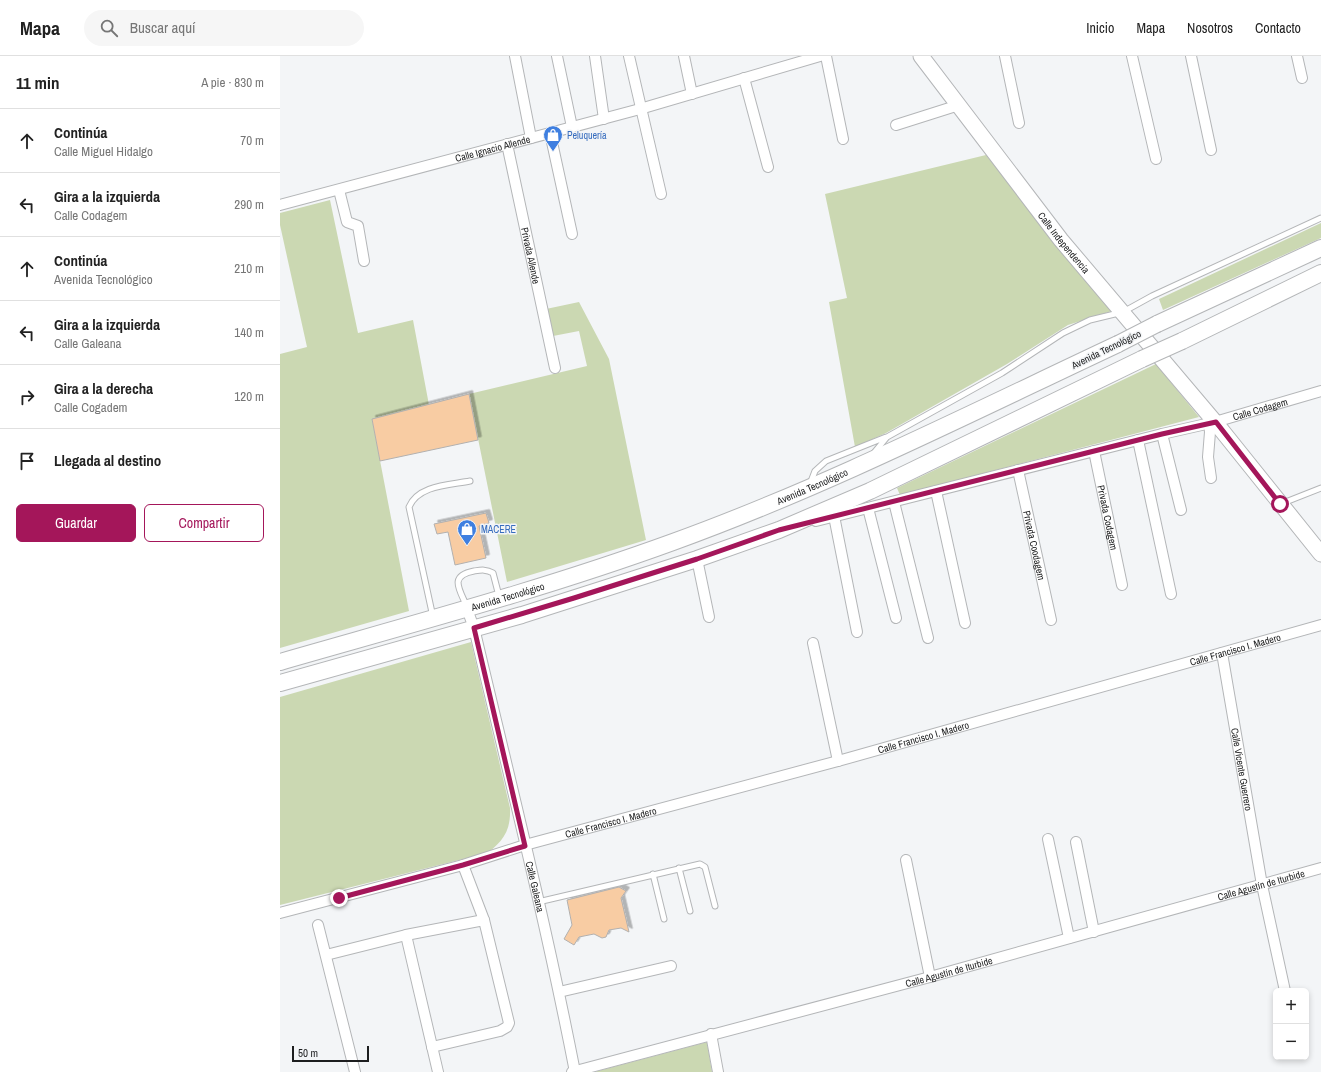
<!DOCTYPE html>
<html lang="es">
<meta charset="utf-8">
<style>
:root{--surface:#fff;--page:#f6f6f6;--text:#222;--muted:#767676;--line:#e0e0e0;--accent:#a4165a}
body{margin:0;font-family:"Archivo Narrow",sans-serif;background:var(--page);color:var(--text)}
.controls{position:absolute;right:12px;bottom:12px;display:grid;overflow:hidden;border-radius:6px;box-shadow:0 2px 6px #0003}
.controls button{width:36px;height:36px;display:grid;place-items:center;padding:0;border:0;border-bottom:1px solid var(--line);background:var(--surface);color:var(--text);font:20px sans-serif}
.scale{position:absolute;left:12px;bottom:10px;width:77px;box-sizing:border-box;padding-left:4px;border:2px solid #1d1e1f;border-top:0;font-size:11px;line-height:14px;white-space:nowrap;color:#1d1e1f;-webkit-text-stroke:3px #f3f5f7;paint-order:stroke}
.stop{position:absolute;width:12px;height:12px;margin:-9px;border:3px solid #a4165a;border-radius:50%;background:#fff}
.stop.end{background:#a4165a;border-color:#fff;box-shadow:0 1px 4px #0008}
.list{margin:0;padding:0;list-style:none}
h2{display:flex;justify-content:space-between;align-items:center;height:52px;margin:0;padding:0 16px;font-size:17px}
h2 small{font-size:13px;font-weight:400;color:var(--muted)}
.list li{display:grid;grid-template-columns:26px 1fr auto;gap:12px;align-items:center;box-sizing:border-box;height:64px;padding:0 16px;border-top:1px solid var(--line)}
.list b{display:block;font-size:15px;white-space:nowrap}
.list p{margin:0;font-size:13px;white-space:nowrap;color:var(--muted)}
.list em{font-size:13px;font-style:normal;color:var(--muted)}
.actions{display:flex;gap:8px;padding:12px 16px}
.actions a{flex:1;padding:9px 0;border:1px solid var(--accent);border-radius:6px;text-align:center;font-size:14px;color:var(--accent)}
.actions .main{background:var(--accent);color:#fff}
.icon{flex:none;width:22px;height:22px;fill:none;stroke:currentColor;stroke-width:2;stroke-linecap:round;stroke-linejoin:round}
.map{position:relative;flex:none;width:1041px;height:1016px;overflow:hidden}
header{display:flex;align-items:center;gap:24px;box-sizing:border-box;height:56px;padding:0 20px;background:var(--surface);border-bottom:1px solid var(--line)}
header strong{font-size:19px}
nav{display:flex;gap:22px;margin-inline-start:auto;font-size:14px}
.search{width:280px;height:36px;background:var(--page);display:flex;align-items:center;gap:10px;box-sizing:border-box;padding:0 14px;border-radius:22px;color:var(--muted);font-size:15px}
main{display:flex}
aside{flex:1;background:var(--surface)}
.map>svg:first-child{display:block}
.green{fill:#cbd8b2}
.building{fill:#f8cca3;stroke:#b2b0af;filter:url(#shadow)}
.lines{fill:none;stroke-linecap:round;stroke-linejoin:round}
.lane-casing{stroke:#b4b6b8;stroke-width:7}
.street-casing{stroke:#b4b6b8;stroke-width:12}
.secondary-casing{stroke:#b4b6b8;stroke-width:17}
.primary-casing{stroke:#b4b6b8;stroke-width:18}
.lane{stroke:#fff;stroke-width:5}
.street{stroke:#fff;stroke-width:10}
.secondary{stroke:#fff;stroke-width:15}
.primary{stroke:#fff;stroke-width:16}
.primary-bridge-casing{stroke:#b4b6b8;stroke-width:18;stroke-linecap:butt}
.primary-bridge{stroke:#fff;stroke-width:16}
.route{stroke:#a4165a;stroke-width:5}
.labels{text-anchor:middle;stroke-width:3;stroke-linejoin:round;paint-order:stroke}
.shop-label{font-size:10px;fill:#366cbe;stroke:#f3f5f7;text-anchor:start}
.street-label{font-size:10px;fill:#1d1e1f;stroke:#f3f5f7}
</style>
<header>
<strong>Mapa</strong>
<div class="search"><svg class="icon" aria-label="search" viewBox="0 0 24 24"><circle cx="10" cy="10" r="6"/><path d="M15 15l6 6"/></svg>Buscar aquí</div>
<nav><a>Inicio</a><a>Mapa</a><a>Nosotros</a><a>Contacto</a></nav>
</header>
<main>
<aside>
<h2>11 min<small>A pie · 830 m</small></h2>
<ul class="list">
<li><svg class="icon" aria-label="ahead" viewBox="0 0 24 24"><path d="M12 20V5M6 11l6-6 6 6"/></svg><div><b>Continúa</b><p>Calle Miguel Hidalgo</p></div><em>70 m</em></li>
<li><svg class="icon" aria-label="left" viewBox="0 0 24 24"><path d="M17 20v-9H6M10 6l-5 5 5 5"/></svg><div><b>Gira a la izquierda</b><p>Calle Codagem</p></div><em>290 m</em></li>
<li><svg class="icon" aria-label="ahead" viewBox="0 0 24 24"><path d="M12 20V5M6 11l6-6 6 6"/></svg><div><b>Continúa</b><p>Avenida Tecnológico</p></div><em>210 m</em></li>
<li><svg class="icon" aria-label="left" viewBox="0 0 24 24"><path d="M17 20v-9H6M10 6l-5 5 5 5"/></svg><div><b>Gira a la izquierda</b><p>Calle Galeana</p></div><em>140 m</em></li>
<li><svg class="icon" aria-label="right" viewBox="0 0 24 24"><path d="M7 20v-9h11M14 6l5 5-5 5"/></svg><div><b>Gira a la derecha</b><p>Calle Cogadem</p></div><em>120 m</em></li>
<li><svg class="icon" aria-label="arrive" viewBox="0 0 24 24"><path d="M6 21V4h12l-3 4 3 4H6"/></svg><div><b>Llegada al destino</b></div></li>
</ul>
<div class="actions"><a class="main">Guardar</a><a>Compartir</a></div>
</aside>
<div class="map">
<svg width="1041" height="1016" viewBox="0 0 1041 1016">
<defs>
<filter id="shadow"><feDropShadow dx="3.5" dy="-3.5" stdDeviation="0" flood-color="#0004"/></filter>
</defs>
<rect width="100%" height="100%" fill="#f3f5f7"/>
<!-- green -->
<path class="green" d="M706 99 832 255 788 269 727 308 606 377 575 391 549 246 567 242 545 138Z
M50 144 78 277 133 264 149 349 92 363 129 555 0 592V298L27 291 0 169V157Z
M1041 167V182L883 254 879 243Z
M299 246 329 303 366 484 227 526 189 338 307 310 299 275 273 280 266 253Z
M876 308 919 361 620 439 617 432Z
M191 586 230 752C231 773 224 785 207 797L0 849V641Z
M427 986 432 1016H314Z"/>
<!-- building -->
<path class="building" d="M189 338 198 384 100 405 92 363Z
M206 457 209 467 199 470 206 502 175 509 168 476 157 478 154 468Z
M339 831 346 835 341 842 349 876 341 872 329 874 326 881 322 882 314 878 299 881 294 889 284 883 292 869 287 844Z"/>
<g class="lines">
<!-- lane casing -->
<g class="lane-casing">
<path id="lane" d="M593 398 607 381 722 317 783 277 810 264 843 256 872 240 1041 162
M530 428 535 415 546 405 606 381
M1003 447 1041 432
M187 551C180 534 168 520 194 515 201 514 206 513 213 517L219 540
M153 561 129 451C138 429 170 429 190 425
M399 812 410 855
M373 818 384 863
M258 846 420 808 425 811 435 850"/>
</g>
<!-- street casing -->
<g class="street-casing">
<g id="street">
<path d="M235 0 251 82"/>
<path d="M277 0 292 71"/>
<path d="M315 0 324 63"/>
<path d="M349 0 381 138"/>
<path d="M404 0 412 38"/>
<path d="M546 0 563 83"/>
<path d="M725 0 739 67"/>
<path d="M852 0 876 103"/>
<path d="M911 0 931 94"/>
<path d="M1017 0 1022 22"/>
<path d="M464 22 488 111"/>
<path d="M616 69 679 49"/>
<path d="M270 77 292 178"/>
<path id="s1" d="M227 88 275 312"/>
<path d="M59 134 67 166 78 170 84 205"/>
<path id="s2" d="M0 149 360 53 540 0"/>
<path d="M929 368 930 376 928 401 931 422"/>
<path d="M882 378 901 454"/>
<path d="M858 384 891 538"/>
<path id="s3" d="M814 395 842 529"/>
<path id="s4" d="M738 414 771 564"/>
<path d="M656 435 685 567"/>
<path d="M614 446 648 582"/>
<path d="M588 452 616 562"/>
<path d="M554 460 577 576"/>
<path id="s5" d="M536 465 882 378 935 366 1041 335"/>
<path d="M417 503 429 561"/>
<path id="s6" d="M187 553 194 572C229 720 266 867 295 1016"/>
<path d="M533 587 558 705"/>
<path id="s7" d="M942 597 982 829 1005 935"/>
<path d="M768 783 789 882"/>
<path d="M796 786 814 876"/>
<path d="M626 804 650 921"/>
<path d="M183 809 204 864"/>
<path id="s8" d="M0 857 183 809 245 789 558 705 1041 569"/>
<path d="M38 869 75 1016"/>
<path d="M126 879 158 1016"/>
<path d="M46 899 126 879 204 864 229 967 227 971 220 975 152 991"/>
<path d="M279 936 391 910"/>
<path d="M431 978 438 1016"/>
<path id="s9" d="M292 1016 650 921 1041 812"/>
</g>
</g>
<!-- secondary casing -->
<g class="secondary-casing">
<g id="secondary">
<path id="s10" d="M641 0 781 184 935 366 1041 498"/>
</g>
</g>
<!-- primary casing -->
<g class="primary-casing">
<g id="primary">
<path d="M877 268 1041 192"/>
<path d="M902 285 1041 217"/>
<path id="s11" d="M0 606C132 568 264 533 393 486 545 431 691 357 838 288"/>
<path d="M0 627 242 559 417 503 499 474 590 435 862 303"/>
</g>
</g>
<!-- lane -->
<use href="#lane" class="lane"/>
<!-- street -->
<use href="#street" class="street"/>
<!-- secondary -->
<use href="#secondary" class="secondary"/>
<!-- primary -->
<use href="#primary" class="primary"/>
<!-- primary-bridge casing -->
<g class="primary-bridge-casing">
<path id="primary-bridge" d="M838 288 877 268
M862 303 902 285"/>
</g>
<!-- primary-bridge -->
<use href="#primary-bridge" class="primary-bridge"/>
</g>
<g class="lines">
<!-- route -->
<path class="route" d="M59 842 183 809 245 790 194 572 294 542 417 503 499 474 882 378 936 366 1000 448"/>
</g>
<!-- icons -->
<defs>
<g id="shop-pin" transform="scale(1)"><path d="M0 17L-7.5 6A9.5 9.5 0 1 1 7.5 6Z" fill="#3f7fe0" stroke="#f3f5f7"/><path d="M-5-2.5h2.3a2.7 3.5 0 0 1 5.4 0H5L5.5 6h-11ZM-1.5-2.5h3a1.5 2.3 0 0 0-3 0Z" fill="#fff"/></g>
</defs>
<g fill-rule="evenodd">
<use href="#shop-pin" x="273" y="79"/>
<use href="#shop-pin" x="187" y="473"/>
</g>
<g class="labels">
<!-- shop labels -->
<g class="shop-label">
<text x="287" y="83">Peluquería</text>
<text x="201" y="477">MACERE</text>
</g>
<!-- street labels -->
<g class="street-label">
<text dy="4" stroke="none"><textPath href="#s2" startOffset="220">Calle Ignacio Allende</textPath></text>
<text dy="4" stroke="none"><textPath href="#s10" startOffset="235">Calle Independencia</textPath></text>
<text dy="4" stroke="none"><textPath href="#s1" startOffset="114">Privada Allende</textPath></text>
<text transform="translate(826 293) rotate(-26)" y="4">Avenida Tecnológico</text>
<text dy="4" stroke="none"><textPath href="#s5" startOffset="458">Calle Codagem</textPath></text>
<text dy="4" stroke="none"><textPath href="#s11" startOffset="561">Avenida Tecnológico</textPath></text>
<text dy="4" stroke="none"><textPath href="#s3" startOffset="68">Privada Codagem</textPath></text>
<text dy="4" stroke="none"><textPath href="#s4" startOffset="77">Privada Coodagem</textPath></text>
<text dy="4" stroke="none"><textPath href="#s11" startOffset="237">Avenida Tecnológico</textPath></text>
<text dy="4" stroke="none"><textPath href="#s8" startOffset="991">Calle Francisco I. Madero</textPath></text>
<text dy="4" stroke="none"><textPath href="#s8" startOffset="667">Calle Francisco I. Madero</textPath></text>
<text dy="4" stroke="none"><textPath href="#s7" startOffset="118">Calle Vicente Guerrero</textPath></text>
<text dy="4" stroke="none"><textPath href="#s8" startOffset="343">Calle Francisco I. Madero</textPath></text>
<text dy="4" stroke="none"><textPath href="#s9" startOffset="714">Calle Agustín de Iturbide</textPath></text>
<text dy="4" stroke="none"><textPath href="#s6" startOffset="286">Calle Galeana</textPath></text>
<text dy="4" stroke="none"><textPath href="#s9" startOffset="390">Calle Agustín de Iturbide</textPath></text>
</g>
</g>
</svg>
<div class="controls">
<button>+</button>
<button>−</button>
</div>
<div class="scale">50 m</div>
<div class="stop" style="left:1000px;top:448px"></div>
<div class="stop end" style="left:59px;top:842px"></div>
</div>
</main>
